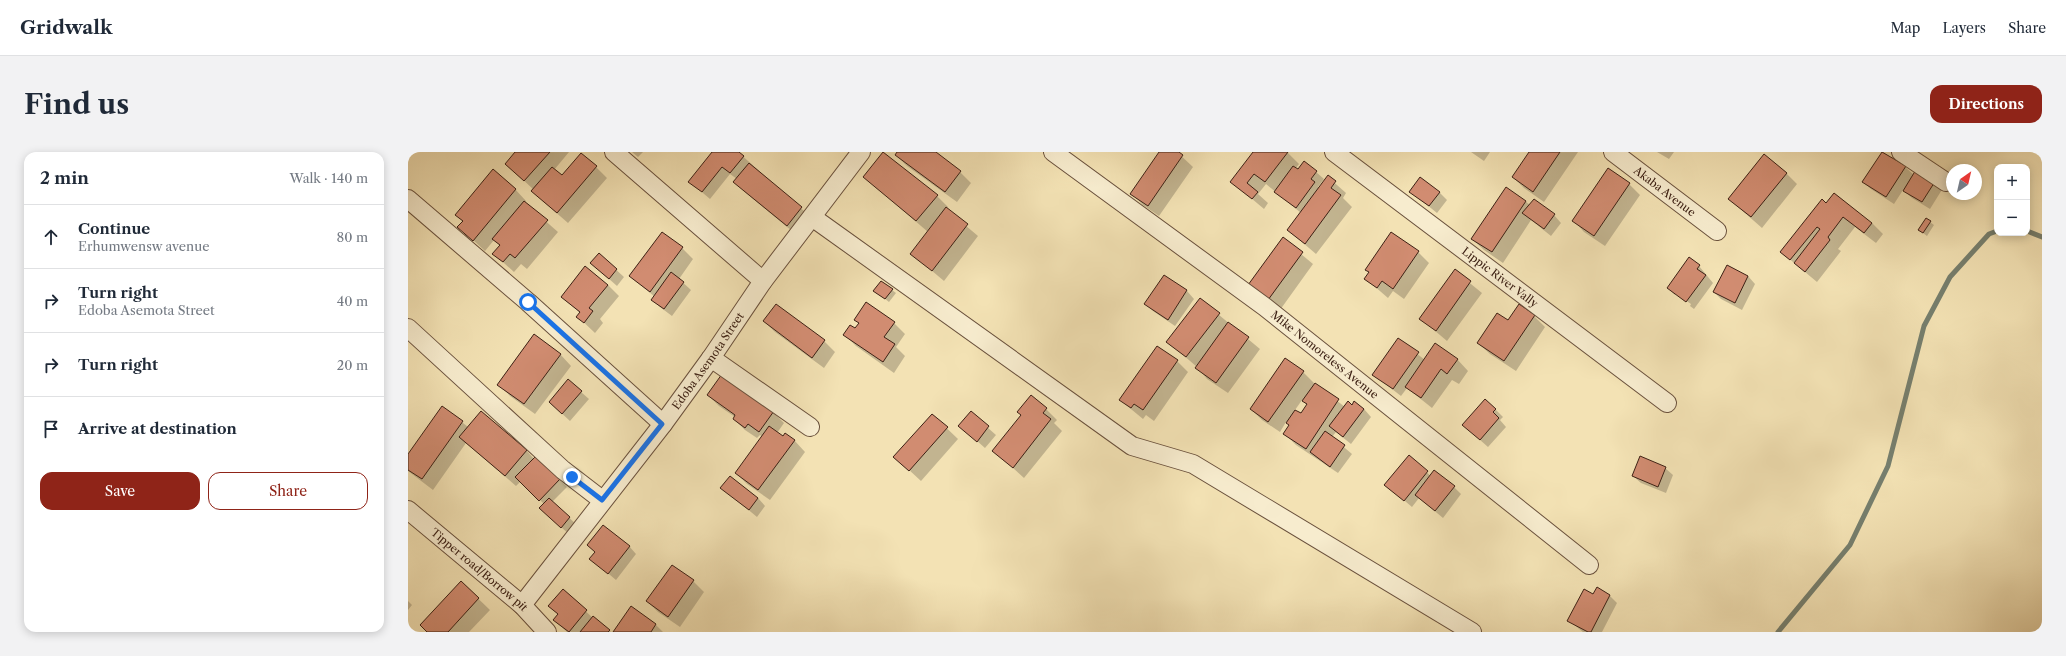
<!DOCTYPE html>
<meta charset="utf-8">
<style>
:root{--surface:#fff;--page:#f2f2f3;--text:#1f2937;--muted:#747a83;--line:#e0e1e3;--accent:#8f2418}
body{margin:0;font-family:"Libre Caslon Text",serif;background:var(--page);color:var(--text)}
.controls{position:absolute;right:12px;top:12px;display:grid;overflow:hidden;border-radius:8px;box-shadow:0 2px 10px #0003}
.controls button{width:36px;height:36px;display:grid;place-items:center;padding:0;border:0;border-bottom:1px solid var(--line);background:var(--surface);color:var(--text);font:20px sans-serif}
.compass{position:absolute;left:1538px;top:12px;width:36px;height:36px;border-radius:50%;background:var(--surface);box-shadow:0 2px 10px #0003;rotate:34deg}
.stop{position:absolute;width:12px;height:12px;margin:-9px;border:3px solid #1a73e8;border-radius:50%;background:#fff}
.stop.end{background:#1a73e8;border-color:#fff;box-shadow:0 1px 4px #0008}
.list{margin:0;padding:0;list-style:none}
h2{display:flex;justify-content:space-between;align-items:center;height:52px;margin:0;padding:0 16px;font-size:17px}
h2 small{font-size:13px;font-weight:400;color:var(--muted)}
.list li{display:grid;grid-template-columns:26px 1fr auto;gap:12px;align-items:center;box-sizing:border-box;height:64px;padding:0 16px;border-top:1px solid var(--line)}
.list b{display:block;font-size:15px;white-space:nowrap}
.list p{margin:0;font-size:13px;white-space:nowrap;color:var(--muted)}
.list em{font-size:13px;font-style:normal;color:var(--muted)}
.actions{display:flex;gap:8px;padding:12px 16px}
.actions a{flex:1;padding:9px 0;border:1px solid var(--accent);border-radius:12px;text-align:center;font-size:14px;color:var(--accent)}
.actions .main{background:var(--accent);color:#fff}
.icon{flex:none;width:22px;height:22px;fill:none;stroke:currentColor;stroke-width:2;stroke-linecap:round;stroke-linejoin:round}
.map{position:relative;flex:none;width:1634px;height:480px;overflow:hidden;border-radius:12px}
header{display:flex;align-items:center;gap:24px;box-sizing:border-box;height:56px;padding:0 20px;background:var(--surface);border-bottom:1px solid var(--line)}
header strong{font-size:19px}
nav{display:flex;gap:22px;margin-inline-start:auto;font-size:14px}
.intro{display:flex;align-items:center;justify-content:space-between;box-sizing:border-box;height:96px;padding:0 24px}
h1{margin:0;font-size:28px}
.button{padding:10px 18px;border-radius:12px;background:var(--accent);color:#fff;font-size:14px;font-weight:700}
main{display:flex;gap:24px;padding:0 24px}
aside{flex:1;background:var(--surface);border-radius:12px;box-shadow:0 2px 10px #0003}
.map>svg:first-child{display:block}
.shadow{fill:#0003;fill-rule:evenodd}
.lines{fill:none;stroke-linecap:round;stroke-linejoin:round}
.stream{stroke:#767f6e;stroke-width:5}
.building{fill:#d18c71;stroke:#3d2115}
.minor-casing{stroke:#6a513d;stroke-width:20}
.minor{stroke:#f7ecce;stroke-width:18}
.route{stroke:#1a73e8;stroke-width:5}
.labels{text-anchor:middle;stroke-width:3;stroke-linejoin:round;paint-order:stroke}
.street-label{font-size:11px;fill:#3d2115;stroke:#f7ecce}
</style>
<header>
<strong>Gridwalk</strong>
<nav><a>Map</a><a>Layers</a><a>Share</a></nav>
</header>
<div class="intro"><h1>Find us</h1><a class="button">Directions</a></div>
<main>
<aside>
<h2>2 min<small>Walk · 140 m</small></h2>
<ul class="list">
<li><svg class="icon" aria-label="ahead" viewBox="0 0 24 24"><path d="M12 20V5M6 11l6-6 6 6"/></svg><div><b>Continue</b><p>Erhumwensw avenue</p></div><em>80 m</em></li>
<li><svg class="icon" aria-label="right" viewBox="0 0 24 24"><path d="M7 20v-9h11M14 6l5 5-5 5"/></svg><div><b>Turn right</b><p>Edoba Asemota Street</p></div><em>40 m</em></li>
<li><svg class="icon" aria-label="right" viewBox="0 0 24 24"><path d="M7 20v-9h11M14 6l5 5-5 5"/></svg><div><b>Turn right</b></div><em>20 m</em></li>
<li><svg class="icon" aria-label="arrive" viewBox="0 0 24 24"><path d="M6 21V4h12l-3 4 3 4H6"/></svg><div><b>Arrive at destination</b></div></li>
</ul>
<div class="actions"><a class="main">Save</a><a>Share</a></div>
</aside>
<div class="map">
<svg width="1634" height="480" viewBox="0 0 1634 480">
<rect width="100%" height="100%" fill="#f3e2b4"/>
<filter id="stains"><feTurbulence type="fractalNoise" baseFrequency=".005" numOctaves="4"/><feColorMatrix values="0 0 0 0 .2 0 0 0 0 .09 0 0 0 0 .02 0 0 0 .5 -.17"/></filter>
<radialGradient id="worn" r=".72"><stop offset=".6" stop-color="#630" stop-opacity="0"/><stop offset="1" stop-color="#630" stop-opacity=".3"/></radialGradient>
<!-- shadow -->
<path class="shadow" d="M108 0H161L146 18 154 25 188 15 199 26 160 71 136 50 125 39 126 38 98 12Z
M224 0H235L230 5Z
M306 0H330L405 67 390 84 338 41 327 30 329 27 322 22 302 47 282 30Z
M491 0H526L552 20 563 31 549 50 499 14 488 3Z
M752 0H769L785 15 751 64 735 53 724 42Z
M847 0H879L891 12 887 17 908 20 916 27 910 35 912 36 920 25 938 41 935 46 944 55 908 102 880 78 893 61 858 32 850 42 860 51 856 57 824 30Z
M1063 0H1082L1076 9Z
M1122 0H1170L1136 50 1116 36 1105 25Z
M1249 0H1266L1261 7Z
M1475 0 1497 15 1506 23 1535 36 1522 57 1504 46 1495 38 1486 52 1463 37 1455 30Z
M476 1 529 44 540 55 538 57 570 84 536 129 504 102 520 80 456 25Z
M1201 18 1221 32 1232 43 1197 94 1176 80 1165 68Z
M1378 21 1389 32 1354 76 1321 47Z
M107 37 118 49 117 51 150 80 119 117 113 112 106 120 86 102 92 94 86 88 77 99 51 75 55 70 48 63Z
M1003 40H1031L1039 48 1029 61Z
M1117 49 1122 53 1146 63 1153 71 1143 84 1123 68 1095 111 1076 98 1064 87Z
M1419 52 1464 71 1475 82 1468 91 1447 75 1430 97 1433 99 1409 130 1373 100Z
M1522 70 1526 73 1519 84 1511 78Z
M984 82 1010 100 1021 111 996 147 985 139 980 146 958 127Z
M875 87 905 112 872 158 852 144Z
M274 96 285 107 271 127 283 138 264 164 252 155 245 148 247 145 222 124Z
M191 102 216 125 209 134 191 118Z
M1291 114 1305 131 1286 157 1282 154 1283 152 1267 141V143L1260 136Z
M1047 119 1074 141 1039 189 1013 167Z
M756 124 779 139 786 147 767 174 745 159 738 152Z
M1340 124 1347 132 1334 158 1313 147 1306 140Z
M200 133 211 144 192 167 195 171 187 181 169 164 172 161 154 145Z
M484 138 488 141 481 150 467 139Z
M793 148 852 197 820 241 799 227 789 215 760 190Z
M1126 164 1137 175 1108 219 1082 202 1070 191 1100 169Z
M448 168 486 171 497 182 488 195 497 204 486 221 448 194 437 183 447 178 451 171Z
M356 169 416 189 427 200 416 216 367 180Z
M990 187 1017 208 1049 207 1060 219 1051 232 1044 228 1024 256 999 236 993 244 966 223Z
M152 202 163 214 127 262 102 244 91 232Z
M769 209 780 220 746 269 738 263 735 267 712 248Z
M895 220 906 231 937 255 944 254 956 257 963 265 943 292 928 280 924 285 944 302 930 321 888 293 877 282 882 274 878 270 872 280 854 268 843 257ZM894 248 899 253 893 263 887 258Z
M173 240 181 247 162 269 150 258Z
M300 243 365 260 376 271 369 281 375 285 386 288 397 300 362 348 339 332 328 321 355 285 352 283 349 286 337 278 326 267 327 265 311 254Z
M35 255 60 275 118 298 126 307 128 305 159 335 144 350 169 373 161 382 140 364 136 352 113 329 108 334 58 291 25 338 0 319V304Z
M638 257 649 268 646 271 654 279 616 326 586 299Z
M1087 257 1095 265 1092 268 1098 275 1080 295 1063 280Z
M563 261 588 283 577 296 552 274Z
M525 263 550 287 513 329 487 305Z
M1001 305 1023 324 1046 335 1053 342 1035 366 1011 346 1004 355 978 333Z
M1257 316 1265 323 1258 341 1233 331 1225 324Z
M314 336 350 346 357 354 349 365Z
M221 394 228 402 208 428 183 407 188 401Z
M285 429 296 440 272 475 250 460 239 449Z
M53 430 82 458 61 480H20Z
M155 438 186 467 203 480H159L154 475 146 468 151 463 141 454Z
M1202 444 1209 451 1194 480H1175L1160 468Z
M0 449 4 453 0 458Z
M223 456 248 473 255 480H207Z"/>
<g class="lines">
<!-- stream -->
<path class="stream" d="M1619 79 1634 85
M1370 480 1442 393 1480 314 1516 174 1542 125 1581 82 1589 79"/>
</g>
<!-- building -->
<path class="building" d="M107 0H142L116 29 97 12Z
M304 0H331L336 4 322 21 314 15 294 40 280 30Z
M475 0 530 43 508 69 455 25Z
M489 0H528L553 19 537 40 487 3Z
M751 0H771L775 3 740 54 722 42Z
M845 0H880L857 30 846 22 839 31 850 40 844 47 822 30Z
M1121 0H1152L1125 40 1104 25Z
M1474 0 1498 14 1478 45 1454 30Z
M173 1 189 14 149 61 123 39 144 15 154 23Z
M1356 2 1379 21 1343 65 1320 47Z
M896 9 909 19 903 27 907 30 888 56 866 40 885 14 890 17Z
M341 11 394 55 379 74 325 30Z
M1200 16 1222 31 1186 84 1164 69Z
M1509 16 1528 28 1514 50 1495 39Z
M85 17 108 37 65 89 49 75 55 69 47 63Z
M920 23 928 29 923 36 933 43 897 92 879 78Z
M1012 25 1032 40 1021 54 1001 40Z
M1098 35 1118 49 1084 100 1063 87Z
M1426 41 1464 71 1456 81 1435 65 1420 85 1422 88 1397 120 1386 111 1412 77 1409 75 1382 108 1372 100 1414 47 1418 51Z
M1126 47 1147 62 1136 77 1114 61Z
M116 49 140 68 107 106 102 102 95 110 84 102 92 93 84 87Z
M538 55 560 72 524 119 502 102Z
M1518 66 1523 69 1515 81 1510 78Z
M254 80 275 95 242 140 221 124Z
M983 80 1011 99 985 137 974 129 969 136 956 127 961 120 957 118Z
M875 85 895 100 860 148 840 133Z
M191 101 209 117 201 127 182 111Z
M1281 105 1292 113 1289 117 1298 123 1278 150 1259 136Z
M1319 113 1340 124 1327 151 1305 140Z
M177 114 200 133 181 156 185 159 176 171 168 165 172 160 153 145Z
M1047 117 1063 129 1028 179 1011 167Z
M263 120 276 130 256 157 243 148Z
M756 123 779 138 760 168 736 152Z
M473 129 485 137 477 147 465 139Z
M792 146 812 161 778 205 758 190Z
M458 150 487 170 476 185 487 192 475 210 435 183 442 173 447 176 451 171 446 168Z
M368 152 417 188 404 206 355 169Z
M1111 152 1127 163 1096 209 1069 191 1089 161 1100 168Z
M820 170 841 185 808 231 787 216Z
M126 182 153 202 116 252 89 233Z
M990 186 1011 200 985 237 964 223Z
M1027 191 1050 207 1039 222 1033 217 1013 246 997 235Z
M749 194 770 208 735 258 726 252 723 256 711 248Z
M877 206 896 219 860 270 842 257Z
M314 222 366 259 351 280 340 272 337 276 325 267 327 263 299 243Z
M160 227 174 239 154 262 141 250Z
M907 231 931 247 898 297 875 282 881 273 878 271 887 258 893 261 899 252 894 249Z
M623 243 639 256 635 261 643 267 605 316 584 299 613 263 609 260Z
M1077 247 1088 257 1085 260 1091 266 1072 288 1054 273Z
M940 249 944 253 946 249 956 257 935 285 921 274Z
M34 254 55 269 14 327 0 318V302Z
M73 259 119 298 97 324 51 285Z
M563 259 581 274 569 290 550 274Z
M524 262 540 275 501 319 485 305Z
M361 274 375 284 377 281 387 288 350 338 327 321Z
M917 279 937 293 922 315 902 300Z
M1001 303 1020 319 996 349 976 333Z
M128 304 152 327 131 349 107 325Z
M1232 304 1258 315 1250 335 1224 324Z
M1026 318 1047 334 1027 359 1007 343Z
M322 324 350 346 341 358 312 336Z
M141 346 162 365 153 376 131 356Z
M195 373 222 394 200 422 181 407 187 400 179 393Z
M264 413 286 428 260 465 238 449Z
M53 429 71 446 40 480H19L12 473Z
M1189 435 1202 443 1183 480H1180L1159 469 1176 437 1185 442Z
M155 437 179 458 161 480 145 468 150 462 140 454Z
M223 454 248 472 243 480H205Z
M185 464 202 478 200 480H172Z"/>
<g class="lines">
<!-- minor casing -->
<g class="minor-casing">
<g id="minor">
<path d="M206 0 355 129"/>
<path id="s1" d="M645 0 857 155 1181 413"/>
<path id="s2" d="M926 0 1259 251"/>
<path id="s3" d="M1205 0 1309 79"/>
<path d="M1493 0 1538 30"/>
<path d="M0 47 120 150 255 272"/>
<path d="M404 65 724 294 785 312 1064 480"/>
<path d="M0 176 155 318 194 348"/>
<path d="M303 206 402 275"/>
<path id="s4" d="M0 358 114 453 139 480"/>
<path id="s5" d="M114 453 255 272 303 206 355 129 453 0"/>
</g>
</g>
<!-- minor -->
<use href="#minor" class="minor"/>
</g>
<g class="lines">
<!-- route -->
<path class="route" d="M120 150 254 272 194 348 164 325"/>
</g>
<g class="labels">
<!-- street labels -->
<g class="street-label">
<text dy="4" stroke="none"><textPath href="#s3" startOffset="65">Akaba Avenue</textPath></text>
<text dy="4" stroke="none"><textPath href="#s2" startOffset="208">Lippic River Vally</textPath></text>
<text dy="4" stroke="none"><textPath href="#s1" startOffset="339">Mike Nomoreless Avenue</textPath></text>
<text dy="4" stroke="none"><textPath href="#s5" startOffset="307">Edoba Asemota Street</textPath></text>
<text dy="4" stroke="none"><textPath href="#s4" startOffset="93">Tipper road/Borrow pit</textPath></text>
</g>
</g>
<rect width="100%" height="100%" filter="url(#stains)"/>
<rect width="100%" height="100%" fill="url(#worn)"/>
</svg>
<div class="controls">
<button>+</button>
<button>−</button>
</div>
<svg class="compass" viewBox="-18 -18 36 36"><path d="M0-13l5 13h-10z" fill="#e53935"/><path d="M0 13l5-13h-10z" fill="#747a83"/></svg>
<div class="stop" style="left:120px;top:150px"></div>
<div class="stop end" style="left:164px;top:325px"></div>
</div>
</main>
